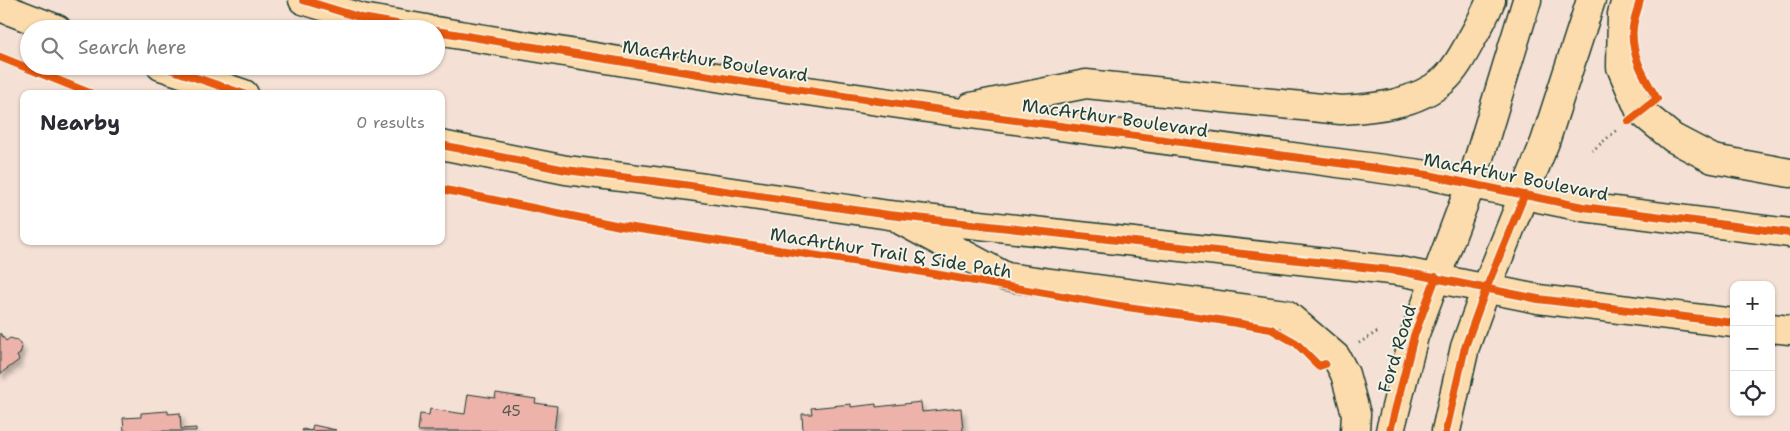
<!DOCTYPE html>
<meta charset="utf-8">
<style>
:root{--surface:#fff;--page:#f7f7f7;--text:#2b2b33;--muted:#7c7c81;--line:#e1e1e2}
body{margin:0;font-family:"Shantell Sans",sans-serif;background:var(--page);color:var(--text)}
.controls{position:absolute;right:15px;bottom:15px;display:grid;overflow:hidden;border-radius:10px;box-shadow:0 1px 4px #0004}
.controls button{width:45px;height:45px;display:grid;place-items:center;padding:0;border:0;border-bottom:1px solid var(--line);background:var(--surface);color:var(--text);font:25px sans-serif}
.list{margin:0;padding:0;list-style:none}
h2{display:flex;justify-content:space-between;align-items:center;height:65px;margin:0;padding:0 20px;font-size:21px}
h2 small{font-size:16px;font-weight:400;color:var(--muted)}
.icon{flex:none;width:28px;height:28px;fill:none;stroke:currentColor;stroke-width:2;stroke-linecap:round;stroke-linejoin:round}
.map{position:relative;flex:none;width:1790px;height:431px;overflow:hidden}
.search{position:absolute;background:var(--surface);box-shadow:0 1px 4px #0004;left:20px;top:20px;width:425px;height:55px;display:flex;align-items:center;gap:12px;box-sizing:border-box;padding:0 18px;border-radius:28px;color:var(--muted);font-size:19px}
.panel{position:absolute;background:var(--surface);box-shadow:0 1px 4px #0004;left:20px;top:90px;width:425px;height:155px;border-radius:10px}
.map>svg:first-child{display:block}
.building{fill:#edb2a9;stroke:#1f3d34;filter:url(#shadow)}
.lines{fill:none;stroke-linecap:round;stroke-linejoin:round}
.major-casing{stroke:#1f3d34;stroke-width:31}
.path{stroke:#1f3d34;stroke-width:3;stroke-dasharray:1 4;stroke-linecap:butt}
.major{stroke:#fcdcac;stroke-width:28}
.cycleway-casing{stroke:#f7f3e8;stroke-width:11}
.cycleway{stroke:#e8590c;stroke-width:8}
.labels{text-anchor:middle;stroke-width:4;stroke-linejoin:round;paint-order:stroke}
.number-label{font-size:15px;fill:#525a51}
.street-label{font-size:18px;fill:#1f3d34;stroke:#f7f3e8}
</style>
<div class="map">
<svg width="1790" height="431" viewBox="0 0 1790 431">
<defs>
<filter id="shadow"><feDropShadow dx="3" dy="5.5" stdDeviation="2.5" flood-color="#0004"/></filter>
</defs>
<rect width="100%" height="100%" fill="#f4e0d5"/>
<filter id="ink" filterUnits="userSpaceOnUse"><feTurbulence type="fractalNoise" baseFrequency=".02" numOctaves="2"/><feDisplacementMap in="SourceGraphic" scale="10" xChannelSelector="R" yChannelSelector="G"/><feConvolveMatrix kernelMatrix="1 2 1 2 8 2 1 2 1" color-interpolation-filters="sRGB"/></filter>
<g filter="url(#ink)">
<!-- building -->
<path class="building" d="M0 333 6 341 10 338 17 340 22 347 20 354 17 356 19 360 0 374Z
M496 393 536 399 535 403 557 406 554 431H418L420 414 429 415 430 409 465 414 468 394 495 398Z
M921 402 922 412 961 408 963 431H803L802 414H812L811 408 851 404V407L876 404V407Z
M168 411V414L180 413 181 429 196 428V431H124L123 418 141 417V413Z
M313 425 336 430 302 431 303 429 311 431Z"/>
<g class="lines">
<!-- major casing -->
<g class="major-casing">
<path id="major" d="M303 0 362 18 426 29
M1626 0 1622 14 1621 67 1640 111 1673 138 1713 159 1790 173
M0 7 57 29
M436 31 759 84 948 111 1428 175 1583 207 1790 233
M161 66 244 94
M971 107 1086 84 1341 110C1376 108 1416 104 1444 80 1455 70 1463 55 1470 42 1478 28 1485 15 1491 0
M441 145 566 170 677 184 889 215 1399 271 1538 299 1734 323
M902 221 1006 277 1286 314 1336 357 1345 374 1356 414 1355 431
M1771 328 1790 330
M1390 431 1414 336 1471 184 1527 0
M1446 431 1465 347 1486 289 1545 142 1591 0"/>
</g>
<!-- path -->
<path class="path" d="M1592 151 1618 129
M1359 343 1380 330"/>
<!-- major -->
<use href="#major" class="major"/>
<!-- cycleway casing -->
<g class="cycleway-casing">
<path id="cycleway" d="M303 0 362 18 426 29
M436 31 759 84 948 111 1428 175 1583 207 1790 233
M0 57 92 94
M161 66 244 94
M1629 121 1657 99C1644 77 1630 54 1633 27 1634 18 1638 9 1640 0
M441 145 566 170 677 184 889 215 1399 271 1538 299 1734 323
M441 189 620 226 911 270 1120 306 1219 320 1271 329 1296 343 1319 366 1325 364
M1390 431 1414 336 1436 277
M1446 431 1465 347 1486 289 1524 196"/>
</g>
<!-- cycleway -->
<use href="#cycleway" class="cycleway"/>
</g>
</g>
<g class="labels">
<!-- number labels -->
<g class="number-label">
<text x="511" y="416">45</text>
</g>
<!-- street labels -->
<g class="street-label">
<text transform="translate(715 61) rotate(9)" y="6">MacArthur Boulevard</text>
<text transform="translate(1115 118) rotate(8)" y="6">MacArthur Boulevard</text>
<text transform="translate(1516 177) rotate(11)" y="6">MacArthur Boulevard</text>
<text transform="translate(891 253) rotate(9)" y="6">MacArthur Trail &amp; Side Path</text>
<text transform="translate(1397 349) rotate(-73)" y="6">Ford Road</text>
</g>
</g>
</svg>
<div class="controls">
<button>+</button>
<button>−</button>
<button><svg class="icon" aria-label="locate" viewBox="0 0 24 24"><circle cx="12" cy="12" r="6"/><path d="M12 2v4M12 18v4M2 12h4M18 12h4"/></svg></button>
</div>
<div class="search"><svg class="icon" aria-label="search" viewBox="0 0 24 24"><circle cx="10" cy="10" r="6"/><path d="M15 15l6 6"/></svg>Search here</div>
<section class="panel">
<h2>Nearby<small>0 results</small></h2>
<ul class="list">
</ul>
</section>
</div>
